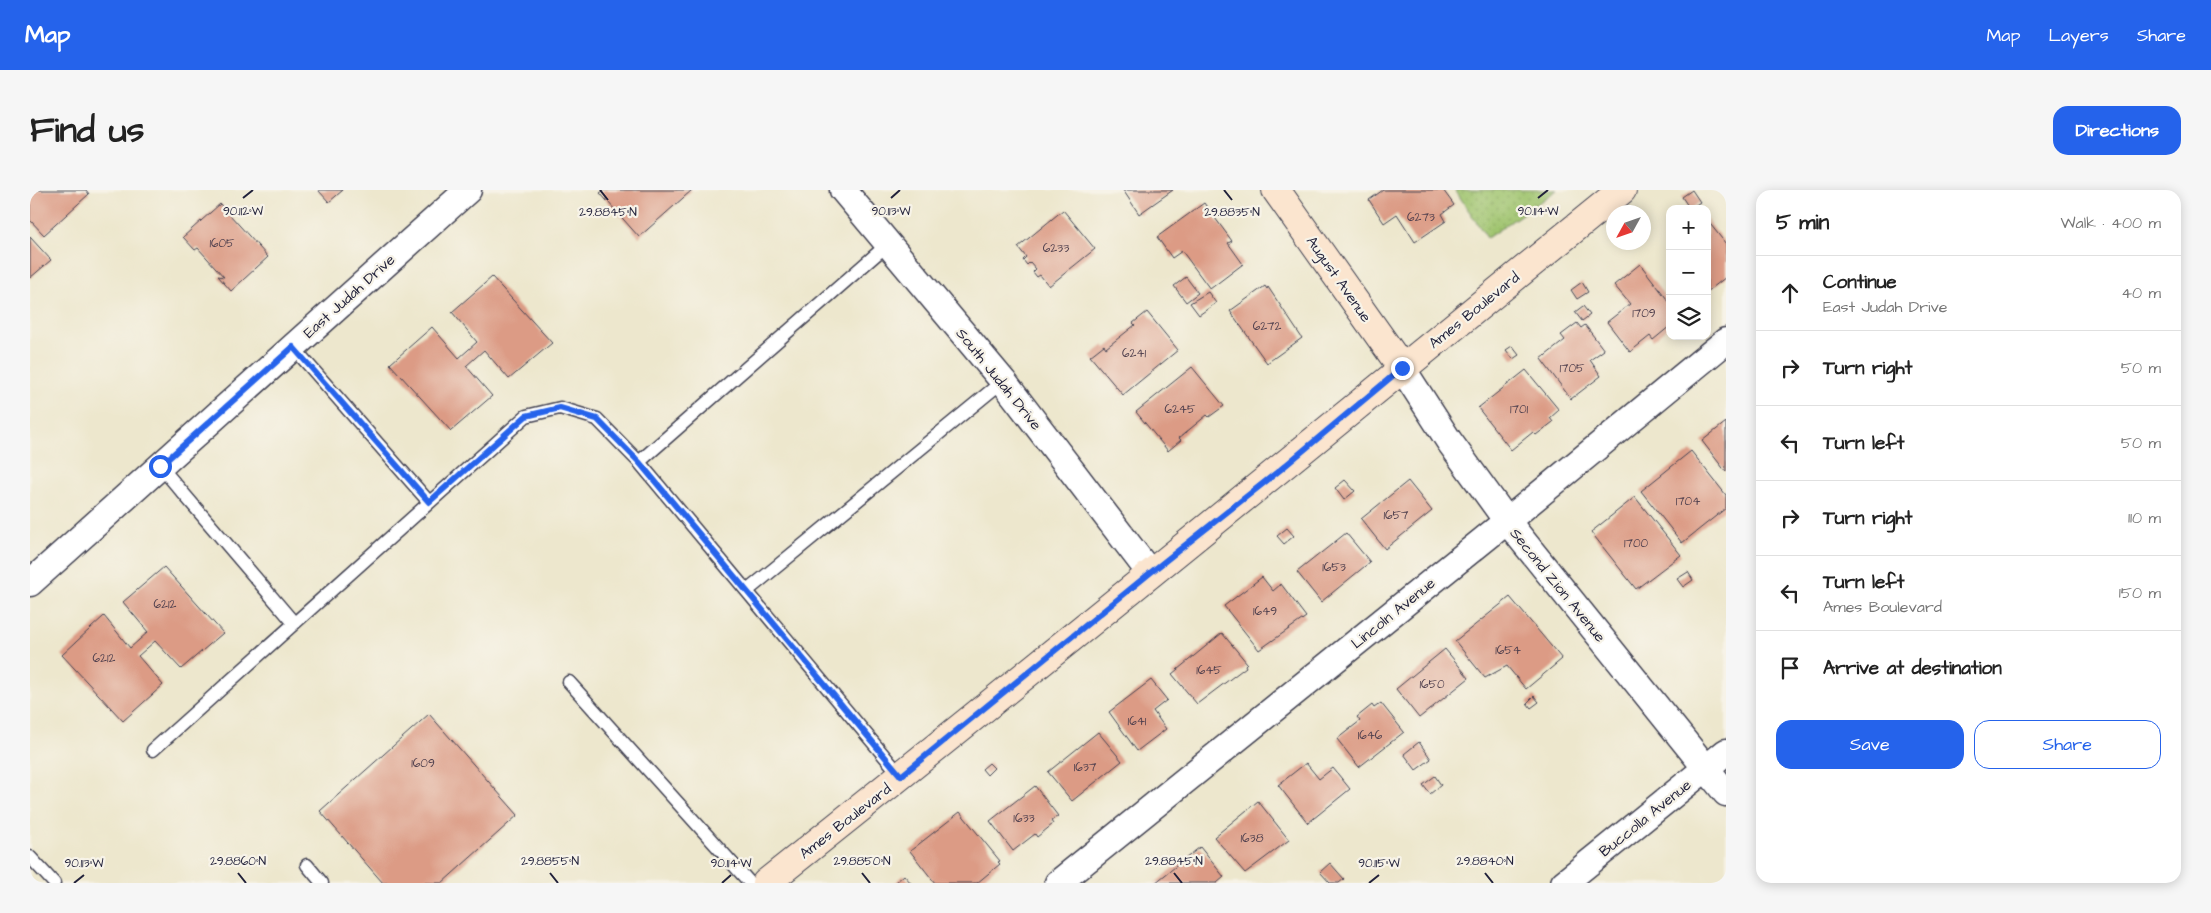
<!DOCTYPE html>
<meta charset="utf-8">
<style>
:root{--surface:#fff;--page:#f6f6f6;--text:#222;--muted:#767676;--line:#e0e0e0;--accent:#2563eb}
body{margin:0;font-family:"Architects Daughter",sans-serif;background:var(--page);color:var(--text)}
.controls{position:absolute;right:15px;top:15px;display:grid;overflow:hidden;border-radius:10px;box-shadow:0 2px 12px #0003}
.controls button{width:45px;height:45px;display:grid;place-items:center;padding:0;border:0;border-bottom:1px solid var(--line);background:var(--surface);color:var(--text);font:25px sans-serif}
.compass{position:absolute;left:1576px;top:15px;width:45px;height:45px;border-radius:50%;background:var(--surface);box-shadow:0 2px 12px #0003;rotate:230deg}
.stop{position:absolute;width:15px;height:15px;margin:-11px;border:4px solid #2563eb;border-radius:50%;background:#fff}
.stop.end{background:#2563eb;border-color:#fff;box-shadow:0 1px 5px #0008}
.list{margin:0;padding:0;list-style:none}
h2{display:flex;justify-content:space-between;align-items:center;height:65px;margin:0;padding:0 20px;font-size:21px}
h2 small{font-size:16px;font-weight:400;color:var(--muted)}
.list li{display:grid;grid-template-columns:32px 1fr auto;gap:15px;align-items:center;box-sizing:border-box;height:75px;padding:0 20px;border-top:1px solid var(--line)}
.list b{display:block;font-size:19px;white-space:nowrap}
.list p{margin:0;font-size:16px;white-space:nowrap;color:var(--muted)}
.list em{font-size:16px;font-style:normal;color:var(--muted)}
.actions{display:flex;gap:10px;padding:15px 20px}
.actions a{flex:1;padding:11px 0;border:1px solid var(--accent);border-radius:15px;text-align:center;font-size:18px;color:var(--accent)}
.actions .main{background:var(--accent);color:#fff}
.icon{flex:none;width:28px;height:28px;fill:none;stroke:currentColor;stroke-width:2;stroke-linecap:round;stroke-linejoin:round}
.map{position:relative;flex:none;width:1696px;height:693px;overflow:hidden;border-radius:15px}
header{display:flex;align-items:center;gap:30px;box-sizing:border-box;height:70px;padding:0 25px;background:var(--accent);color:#fff}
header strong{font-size:24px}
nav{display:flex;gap:28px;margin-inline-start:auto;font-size:18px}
.intro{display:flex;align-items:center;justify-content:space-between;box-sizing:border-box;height:120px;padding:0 30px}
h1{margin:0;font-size:35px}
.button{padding:12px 22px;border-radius:15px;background:var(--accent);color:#fff;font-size:18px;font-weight:700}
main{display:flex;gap:30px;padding:0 30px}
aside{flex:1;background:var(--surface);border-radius:15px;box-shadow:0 2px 12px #0003}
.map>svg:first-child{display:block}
.park{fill:url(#park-dots);stroke:#617455}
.building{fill:#dc9b85}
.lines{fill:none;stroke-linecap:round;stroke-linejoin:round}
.lane-casing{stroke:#404051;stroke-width:15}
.street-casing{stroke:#404051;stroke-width:29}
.secondary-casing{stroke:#404051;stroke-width:30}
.lane{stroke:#fff;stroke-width:12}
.street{stroke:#fff;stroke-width:26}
.secondary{stroke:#fbe5cf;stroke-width:28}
.route{stroke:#2563eb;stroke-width:6}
.ticks{fill:none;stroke:#22223b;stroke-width:2}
.labels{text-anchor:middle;stroke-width:4.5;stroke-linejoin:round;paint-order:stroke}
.number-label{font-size:12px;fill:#50404e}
.street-label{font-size:15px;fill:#22223b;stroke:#f7f3e8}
.ticks-label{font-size:12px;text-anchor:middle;fill:#22223b;stroke:#f7f3e8;stroke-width:4.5;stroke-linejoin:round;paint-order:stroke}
</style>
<header>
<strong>Map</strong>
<nav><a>Map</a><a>Layers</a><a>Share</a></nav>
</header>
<div class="intro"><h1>Find us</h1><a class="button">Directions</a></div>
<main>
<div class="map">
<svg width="1696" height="693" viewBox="0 0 1696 693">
<defs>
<pattern id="park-dots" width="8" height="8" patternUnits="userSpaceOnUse" patternTransform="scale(1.25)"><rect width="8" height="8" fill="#a0c56f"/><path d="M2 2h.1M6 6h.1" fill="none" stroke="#8aa961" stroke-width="1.8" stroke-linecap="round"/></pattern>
</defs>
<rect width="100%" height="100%" fill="#f7f3e8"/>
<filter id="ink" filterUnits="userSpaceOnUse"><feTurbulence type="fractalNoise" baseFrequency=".02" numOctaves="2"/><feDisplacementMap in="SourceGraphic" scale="10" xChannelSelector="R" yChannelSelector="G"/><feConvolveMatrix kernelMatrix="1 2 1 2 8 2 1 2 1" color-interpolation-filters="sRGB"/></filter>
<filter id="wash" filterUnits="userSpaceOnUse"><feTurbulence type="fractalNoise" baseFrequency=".0096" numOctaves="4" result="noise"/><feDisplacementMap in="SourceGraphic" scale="20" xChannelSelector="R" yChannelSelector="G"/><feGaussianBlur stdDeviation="1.12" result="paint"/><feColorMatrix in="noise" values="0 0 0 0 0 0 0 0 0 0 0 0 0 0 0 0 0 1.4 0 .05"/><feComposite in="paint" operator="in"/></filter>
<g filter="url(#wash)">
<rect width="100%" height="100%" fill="#ede7cd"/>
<!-- park -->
<path class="park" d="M1425 0H1527L1457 48Z"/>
<g id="blocks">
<!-- building -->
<path class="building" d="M0 0H56L59 4 14 45 0 30Z
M288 0H313L299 12Z
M574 0H662L609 47 570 3Z
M1093 0H1143L1109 24Z
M1353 0H1413L1424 15 1412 24 1416 31 1385 52 1367 24 1354 33 1339 10Z
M1662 0 1670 12 1660 19 1652 7Z
M1174 13 1202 51 1198 53 1213 74 1180 99 1152 61 1142 68 1127 47Z
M190 14 238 67 201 101 188 86 194 87 168 58 165 60 153 47Z
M1033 20 1065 59 1019 96 1010 85 1007 87 1003 82 1006 79 1000 72 997 75 993 70 996 67 988 57Z
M1677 30 1696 54V87L1677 102Z
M0 47 21 70 0 88Z
M1610 74 1640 113V131L1638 133H1640V136L1623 150 1620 146 1600 162 1577 132 1600 114 1584 95Z
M462 87 522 153 479 189 454 160 436 176 462 206 421 241 360 174 402 137 429 168 447 152 422 122Z
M1156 87 1168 103 1156 112 1144 96Z
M1552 92 1558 102 1547 109 1541 100Z
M1235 96 1237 99 1238 97 1272 148 1237 173 1200 121Z
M1178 102 1186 113 1169 125 1160 113Z
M1553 116 1560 125 1552 131 1545 122Z
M1117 122 1148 160 1093 205 1060 166 1074 155 1076 158 1105 135 1103 133Z
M1547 133 1551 138 1555 135 1574 160 1560 170 1571 186 1541 209 1511 169 1535 150 1531 145Z
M1482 156 1489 165 1483 169 1476 160Z
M1162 177 1194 216 1179 227 1177 225 1149 248 1151 250 1138 261 1106 222Z
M1496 180 1529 220 1520 228 1523 232 1506 245 1503 242 1481 260 1448 218Z
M1696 232V282L1672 251Z
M1661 261 1696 305V318L1652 353 1611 301Z
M1315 290 1325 301 1314 310 1305 298Z
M1378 291 1402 321 1355 359 1331 329Z
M1605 307 1651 365 1606 399 1561 342Z
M1257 338 1264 346 1254 354 1247 346Z
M1316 343 1340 372 1291 412 1267 382Z
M134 377 193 443 151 479 125 451 108 466 133 495 93 531 32 465 74 426 100 458 118 442 93 412Z
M1658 382 1663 390 1653 397 1647 389Z
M1232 387 1243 401 1251 394 1276 427 1229 460 1194 416Z
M1480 407 1532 469 1496 499 1477 476 1455 488 1425 451Z
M1192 443 1217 473 1215 475 1216 477 1167 514 1142 484Z
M1415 459 1439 488 1389 528 1366 499Z
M1121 490 1137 510 1123 521 1136 539 1107 561 1079 522Z
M1504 506 1509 512 1501 518 1497 513Z
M1351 513 1374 542 1329 577 1307 549 1330 531 1327 527 1342 515 1344 518Z
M399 524 488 625 412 693H353L290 621Z
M1068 542 1092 571 1042 611 1018 582Z
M1389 552 1401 569 1386 580 1374 564Z
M959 573 964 578 957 585 952 579Z
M1276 573 1289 589 1303 578 1320 599 1278 633 1248 595Z
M1405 586 1411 595 1400 604 1393 595Z
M1005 596 1028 626 1021 631 1023 634 1007 647 1005 644 983 661 960 631Z
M1228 611 1259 650 1215 683 1184 647Z
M930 622 970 671 968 672 970 674 947 693H905L880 661Z
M1170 657 1194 687 1187 693H1125Z
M1300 673 1314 689 1309 693H1300L1290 682Z
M874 685 881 693H865Z"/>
</g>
</g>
<g filter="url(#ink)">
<use href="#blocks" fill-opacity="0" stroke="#404051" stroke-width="1"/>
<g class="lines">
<!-- lane casing -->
<g class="lane-casing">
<path id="lane" d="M263 157 399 312
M609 272 858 54
M130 276 264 433
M717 401 973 191
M539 492 720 693
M123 560 496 226 530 218 567 229 609 272 871 586
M0 667 24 693
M277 675 292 693"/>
</g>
<!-- street casing -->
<g class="street-casing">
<path id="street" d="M813 0 973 191 1120 383
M1372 178 1419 251 1477 331 1696 603
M0 393 438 0
M1028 693 1477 331 1696 151
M1534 693 1696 562"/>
</g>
<!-- secondary casing -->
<g class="secondary-casing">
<path id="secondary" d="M1246 0 1372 178
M736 693C1024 465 1307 231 1592 0"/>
</g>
<!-- lane -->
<use href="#lane" class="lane"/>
<!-- street -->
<use href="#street" class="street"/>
<!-- secondary -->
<use href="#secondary" class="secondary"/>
</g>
</g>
<g class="lines" filter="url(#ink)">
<!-- route -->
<path class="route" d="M130 276 263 157 399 312 496 226 530 218 567 229 609 272 871 586 1120 383 1250 280 1372 178"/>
</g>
<!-- ticks -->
<path class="ticks" d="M570 0 578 10M1194 0 1202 10M213 8 223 0M861 8 870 0M1508 8 1518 0M208 683 216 693M520 683 528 693M832 683 840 693M1144 683 1152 693M1455 683 1463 693M44 693 54 685M692 693 701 685M1339 693 1349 685"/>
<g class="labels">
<!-- number labels -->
<g class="number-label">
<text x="1391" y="31">6273</text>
<text x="192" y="57">1605</text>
<text x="1026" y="62">6233</text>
<text x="1614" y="127">1709</text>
<text x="1237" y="140">6272</text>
<text x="1104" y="167">6241</text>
<text x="1542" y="182">1705</text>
<text x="1150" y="223">6245</text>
<text x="1489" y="223">1701</text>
<text x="1658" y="315">1704</text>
<text x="1366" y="329">1657</text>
<text x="1606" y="357">1700</text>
<text x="1304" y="381">1653</text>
<text x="135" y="418">6212</text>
<text x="1235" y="425">1649</text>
<text x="1478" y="464">1654</text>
<text x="74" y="472">6212</text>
<text x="1179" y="484">1645</text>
<text x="1402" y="498">1650</text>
<text x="1107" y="535">1641</text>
<text x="1340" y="549">1646</text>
<text x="393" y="577">1609</text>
<text x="1055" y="581">1637</text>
<text x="994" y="632">1633</text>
<text x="1222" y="652">1638</text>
</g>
<!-- street labels -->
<g class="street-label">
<text transform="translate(1309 89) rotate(55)" y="5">August Avenue</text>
<text transform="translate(319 106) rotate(-42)" y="5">East Judah Drive</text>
<text transform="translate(1444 120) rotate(-39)" y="5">Ames Boulevard</text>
<text transform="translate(969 189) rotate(51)" y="5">South Judah Drive</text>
<text transform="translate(1528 395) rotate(51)" y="5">Second Zion Avenue</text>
<text transform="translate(1363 423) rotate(-39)" y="5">Lincoln Avenue</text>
<text transform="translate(1615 628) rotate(-39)" y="5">Buccolla Avenue</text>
<text transform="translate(815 631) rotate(-38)" y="5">Ames Boulevard</text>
</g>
</g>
<g class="ticks-label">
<text x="213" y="25">90.112°W</text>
<text x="861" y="25">90.113°W</text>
<text x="1508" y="25">90.114°W</text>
<text x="578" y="26">29.8845°N</text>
<text x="1202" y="26">29.8835°N</text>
<text x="208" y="675">29.8860°N</text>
<text x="520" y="675">29.8855°N</text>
<text x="832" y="675">29.8850°N</text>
<text x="1144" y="675">29.8845°N</text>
<text x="1455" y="675">29.8840°N</text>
<text x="54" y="677">90.113°W</text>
<text x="701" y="677">90.114°W</text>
<text x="1349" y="677">90.115°W</text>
</g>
</svg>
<div class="controls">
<button>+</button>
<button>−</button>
<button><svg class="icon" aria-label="layers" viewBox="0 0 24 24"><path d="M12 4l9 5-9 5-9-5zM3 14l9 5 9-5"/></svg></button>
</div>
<svg class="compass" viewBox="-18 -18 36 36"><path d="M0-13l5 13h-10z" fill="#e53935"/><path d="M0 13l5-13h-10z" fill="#767676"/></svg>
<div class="stop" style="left:130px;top:276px"></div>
<div class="stop end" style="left:1372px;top:178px"></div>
</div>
<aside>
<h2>5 min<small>Walk · 400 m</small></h2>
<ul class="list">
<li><svg class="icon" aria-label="ahead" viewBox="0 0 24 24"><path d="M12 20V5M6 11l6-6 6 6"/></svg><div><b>Continue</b><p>East Judah Drive</p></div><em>40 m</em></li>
<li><svg class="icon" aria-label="right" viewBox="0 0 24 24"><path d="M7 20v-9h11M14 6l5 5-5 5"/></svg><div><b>Turn right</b></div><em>50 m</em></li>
<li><svg class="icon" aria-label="left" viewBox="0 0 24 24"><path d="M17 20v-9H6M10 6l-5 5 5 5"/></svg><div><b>Turn left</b></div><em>50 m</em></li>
<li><svg class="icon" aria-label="right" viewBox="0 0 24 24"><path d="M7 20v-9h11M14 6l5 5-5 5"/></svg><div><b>Turn right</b></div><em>110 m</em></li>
<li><svg class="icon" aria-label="left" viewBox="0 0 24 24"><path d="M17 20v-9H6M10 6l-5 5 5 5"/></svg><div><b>Turn left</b><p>Ames Boulevard</p></div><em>150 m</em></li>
<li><svg class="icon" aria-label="arrive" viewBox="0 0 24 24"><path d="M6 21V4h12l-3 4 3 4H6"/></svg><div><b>Arrive at destination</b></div></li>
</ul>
<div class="actions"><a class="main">Save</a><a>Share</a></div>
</aside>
</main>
